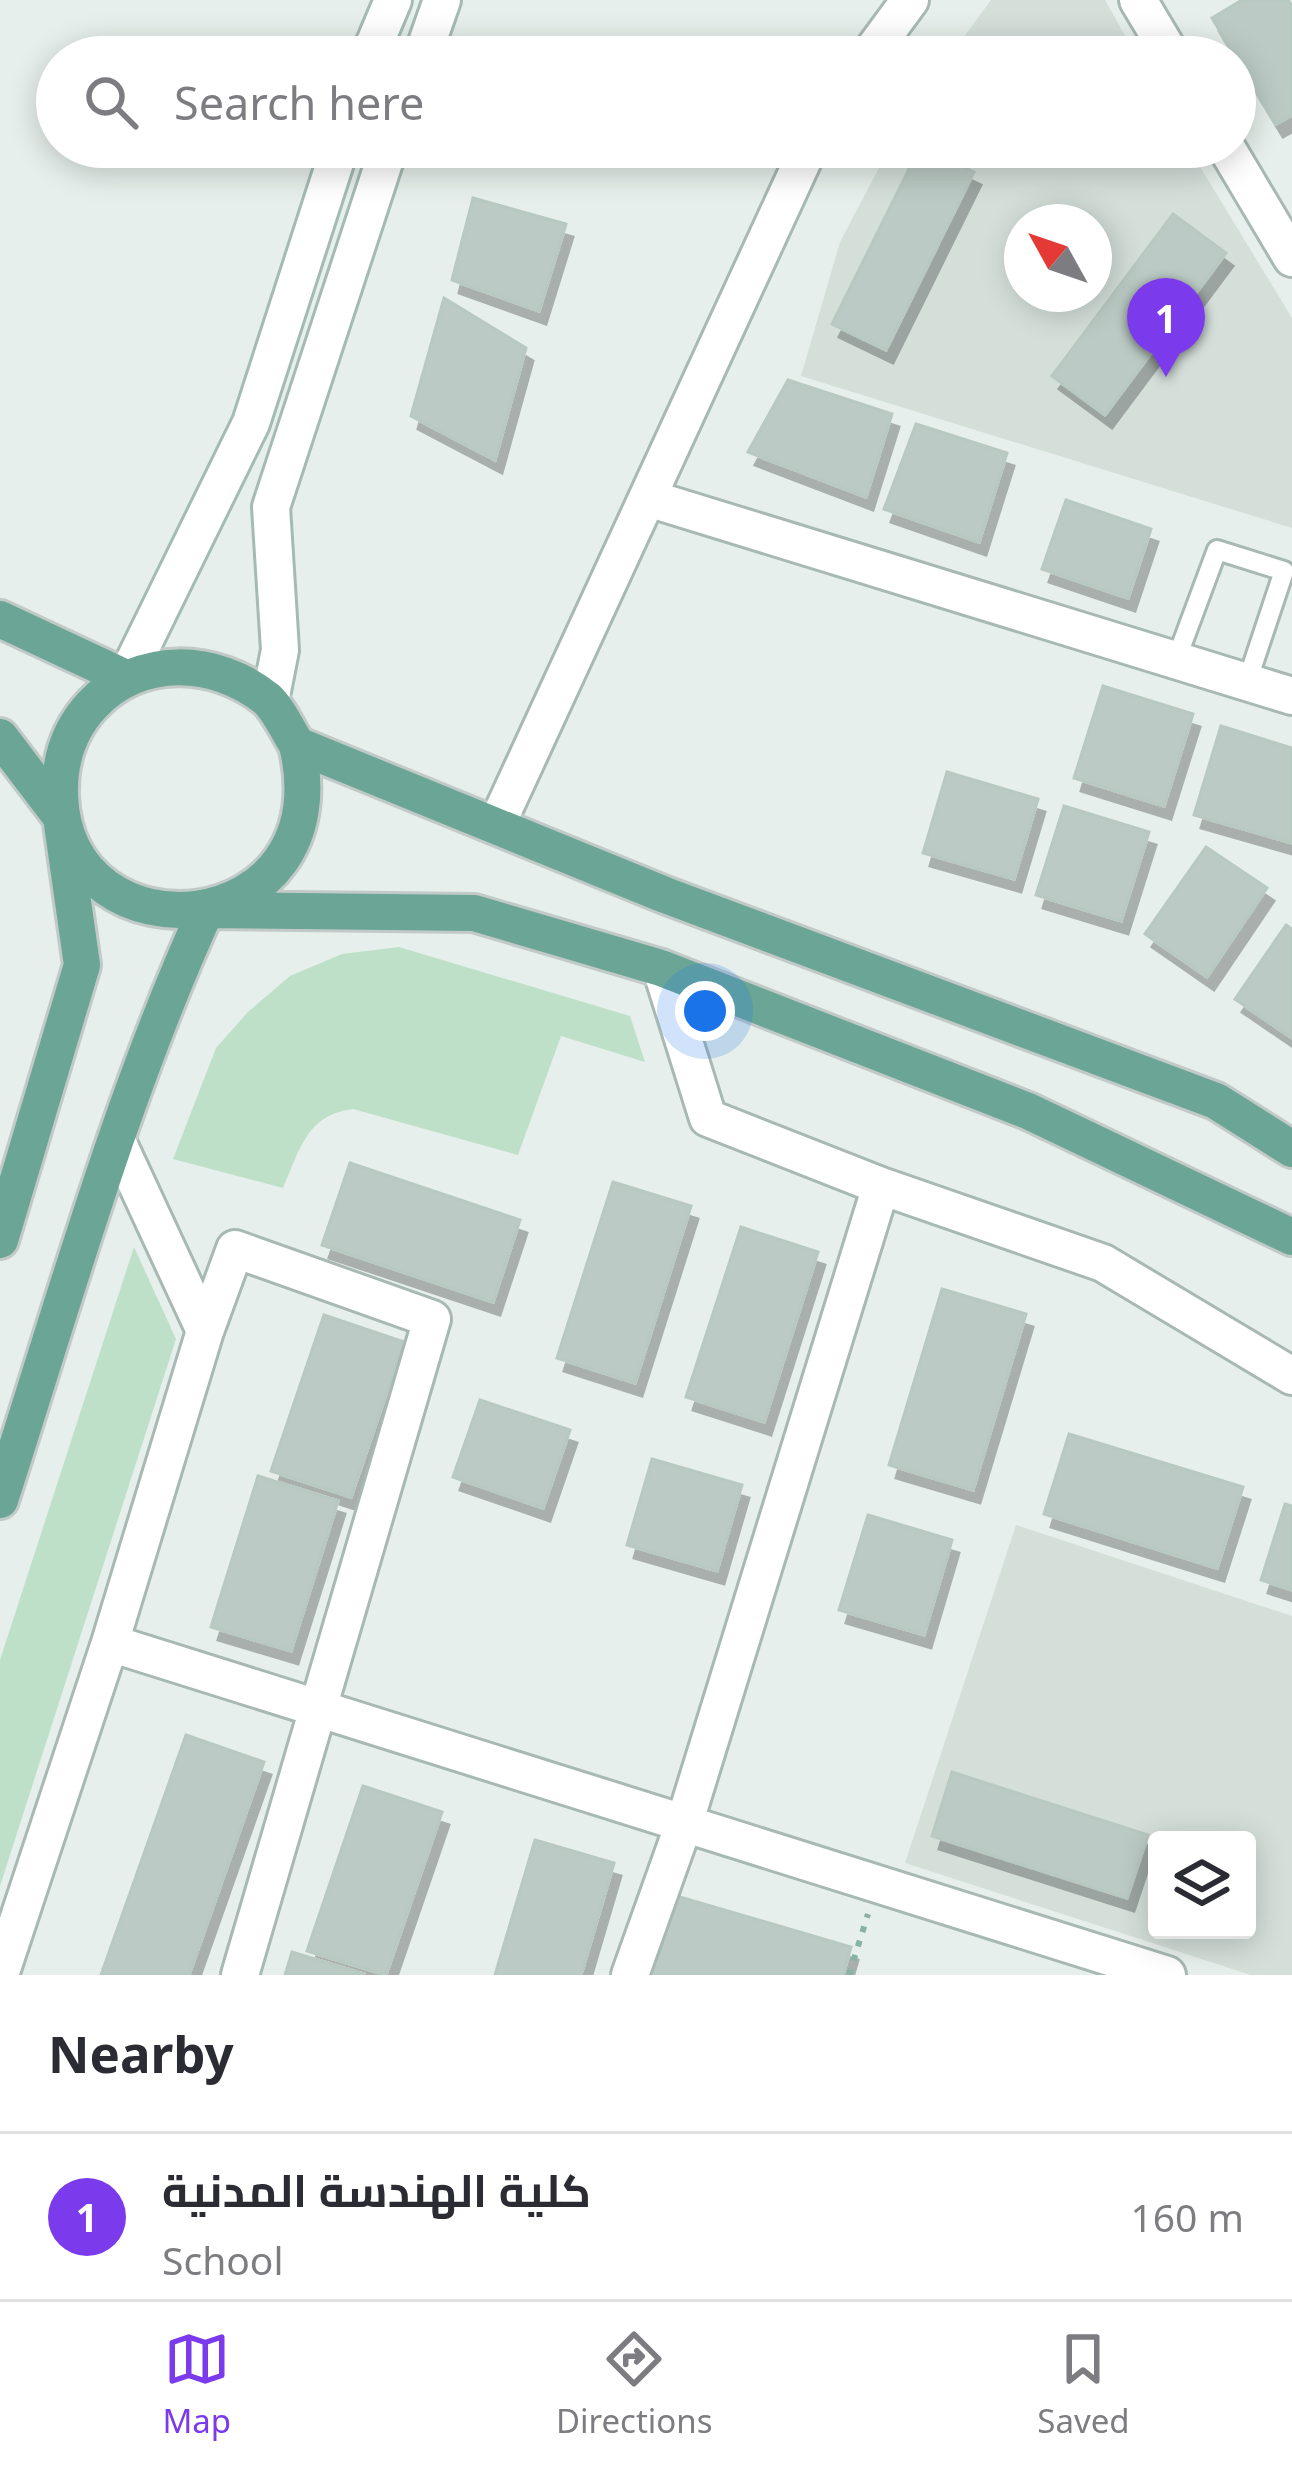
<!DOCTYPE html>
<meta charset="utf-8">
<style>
:root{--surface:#fff;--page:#f7f7f7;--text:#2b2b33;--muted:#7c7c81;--line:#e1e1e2;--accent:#7c3aed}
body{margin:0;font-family:"Noto Sans",Cairo,sans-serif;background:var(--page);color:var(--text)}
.controls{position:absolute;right:36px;bottom:36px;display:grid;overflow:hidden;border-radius:12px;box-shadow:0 6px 30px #0003}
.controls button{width:108px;height:108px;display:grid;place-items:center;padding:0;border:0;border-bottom:3px solid var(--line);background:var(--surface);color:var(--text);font:60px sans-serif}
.compass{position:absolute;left:1004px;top:204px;width:108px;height:108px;border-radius:50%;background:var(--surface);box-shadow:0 6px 30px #0003;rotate:310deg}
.you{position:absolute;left:705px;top:1011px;width:42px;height:42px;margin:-30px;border:9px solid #fff;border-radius:50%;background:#1a73e8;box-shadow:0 0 0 18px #1a73e833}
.badge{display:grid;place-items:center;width:78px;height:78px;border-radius:50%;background:var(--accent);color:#fff;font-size:39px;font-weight:700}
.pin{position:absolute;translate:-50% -99px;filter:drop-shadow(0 3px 6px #0008)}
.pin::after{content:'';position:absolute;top:63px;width:42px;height:36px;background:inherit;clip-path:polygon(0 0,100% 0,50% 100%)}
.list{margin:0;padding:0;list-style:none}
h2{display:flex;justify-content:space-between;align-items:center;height:156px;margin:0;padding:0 48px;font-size:51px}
h2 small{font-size:39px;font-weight:400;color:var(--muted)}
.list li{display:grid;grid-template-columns:78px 1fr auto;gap:36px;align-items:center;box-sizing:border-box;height:168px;padding:0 48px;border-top:3px solid var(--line)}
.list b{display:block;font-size:45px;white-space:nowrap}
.list p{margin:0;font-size:39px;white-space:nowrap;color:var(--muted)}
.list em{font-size:39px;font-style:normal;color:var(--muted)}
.icon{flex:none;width:66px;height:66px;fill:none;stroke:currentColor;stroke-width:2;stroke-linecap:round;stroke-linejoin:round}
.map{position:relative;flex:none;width:1292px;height:1975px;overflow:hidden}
.search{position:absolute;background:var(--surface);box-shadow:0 6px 30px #0003;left:36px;right:36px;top:36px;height:132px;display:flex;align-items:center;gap:30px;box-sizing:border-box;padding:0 42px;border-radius:66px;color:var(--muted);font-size:45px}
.sheet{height:324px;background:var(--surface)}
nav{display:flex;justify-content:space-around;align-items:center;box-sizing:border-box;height:168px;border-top:3px solid var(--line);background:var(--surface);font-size:33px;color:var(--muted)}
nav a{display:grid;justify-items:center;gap:6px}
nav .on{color:var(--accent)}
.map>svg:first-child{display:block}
.built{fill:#d4dfda;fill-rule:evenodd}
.green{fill:#bfe0c8}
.building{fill:#bbcac4;stroke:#b8c9c2;stroke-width:3;filter:url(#shadow)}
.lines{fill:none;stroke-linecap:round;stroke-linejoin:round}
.service-casing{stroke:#a8b8b2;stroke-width:24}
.minor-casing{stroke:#a8b8b2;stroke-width:42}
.secondary-casing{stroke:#a4bbb3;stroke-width:42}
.primary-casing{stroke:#c2cac8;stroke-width:42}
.path{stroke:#86b3a5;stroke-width:6;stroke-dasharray:6 9;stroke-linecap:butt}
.service{stroke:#fff;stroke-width:18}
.minor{stroke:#fff;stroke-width:36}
.secondary{stroke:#fff;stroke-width:36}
.primary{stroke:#6aa596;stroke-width:36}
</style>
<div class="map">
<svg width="1292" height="1975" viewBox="0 0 1292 1975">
<defs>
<filter id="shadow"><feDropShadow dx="7" dy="13" stdDeviation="0" flood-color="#0004"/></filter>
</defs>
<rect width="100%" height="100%" fill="#e6efeb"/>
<!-- built -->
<path class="built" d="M991 0H1105L1137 57H949Z
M890 147H1188L1292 318V528L801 376 840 242ZM1022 222H1094V294H1022Z
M1016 1525 1292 1616V1975H1251L905 1863ZM1157 1840H1247V1930H1157Z"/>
<!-- green -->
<path class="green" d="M399 947 630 1016 645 1062 561 1036 518 1155 353 1109C306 1115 300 1150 283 1188L173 1159 216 1048 248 1012 290 976 342 954Z
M134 1247 176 1339 0 1886V1660Z"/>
<!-- building -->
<path class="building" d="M1242 0H1288L1292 6V115L1276 124 1212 18Z
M920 147 974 172 886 350 832 324Z
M473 198 566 224 539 311 452 280Z
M1173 214 1226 253 1105 415 1052 376Z
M444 298 526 348 495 460 411 416Z
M788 380 892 414 866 497 748 452Z
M916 424 1007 453 979 542 884 509Z
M1066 500 1151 529 1128 598 1042 569Z
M1103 686 1193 714 1164 806 1074 778Z
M1221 726 1292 748V843L1194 815Z
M947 772 1038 799 1014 879 923 853Z
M1064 806 1149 832 1121 921 1036 895Z
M1206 847 1267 888 1207 977 1145 934Z
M1286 925 1292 929V1038L1235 999Z
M350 1163 520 1220 493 1302 322 1245Z
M613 1182 691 1206 635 1383 557 1358Z
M741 1227 818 1252 764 1422 686 1397Z
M942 1289 1026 1314 973 1490 889 1465Z
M324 1315 404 1342 351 1497 271 1471Z
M480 1400 570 1430 543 1508 453 1477Z
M1069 1434 1243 1487 1217 1568 1044 1514Z
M652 1459 742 1485 717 1571 627 1545Z
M258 1476 338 1501 291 1651 211 1627Z
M1285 1504 1292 1506V1590L1261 1580Z
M868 1515 952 1540 924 1635 839 1610Z
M186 1735 264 1762 189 1975H101Z
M952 1772 1148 1835 1127 1898 932 1836Z
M363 1786 442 1812 386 1975 307 1951Z
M535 1840 614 1863 581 1975H495Z
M673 1895 851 1947 843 1975H649Z
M292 1952 364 1974V1975H285Z"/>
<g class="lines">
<!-- service casing -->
<g class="service-casing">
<path id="service" d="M1176 660 1217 550 1284 571 1247 682"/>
</g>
<!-- minor casing -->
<g class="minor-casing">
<path id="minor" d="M1138 0 1172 57
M868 57 910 0
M1226 147 1292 258
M648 498 1292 696
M496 826 809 147
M661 968 708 1118 881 1186 1103 1263 1292 1376
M205 1331 235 1249 432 1319 240 1975
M110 1643 1167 1975
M0 1975 110 1643 205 1331 116 1139
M630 1975 685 1821 881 1186"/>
</g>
<!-- secondary casing -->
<g class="secondary-casing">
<path id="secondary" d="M369 57 393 0
M422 57 442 0
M126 678 251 423 340 147
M270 701 280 650 271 507 389 147"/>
</g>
<!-- primary casing -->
<g class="primary-casing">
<path id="primary" d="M0 619 126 678
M0 737 61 817 82 965 0 1240
M297 745C344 943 67 966 60 796 59 762 68 730 93 704 140 655 215 657 267 699 279 710 288 731 297 745L665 895 1216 1101 1292 1149
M0 1500C64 1302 120 1099 206 910L474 913 661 968 1028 1111 1292 1237"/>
</g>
<!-- path -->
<path class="path" d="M849 1975 868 1914"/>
<!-- service -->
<use href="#service" class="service"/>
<!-- minor -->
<use href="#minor" class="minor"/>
<!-- secondary -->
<use href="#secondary" class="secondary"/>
<!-- primary -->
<use href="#primary" class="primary"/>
</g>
</svg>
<div class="controls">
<button><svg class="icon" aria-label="layers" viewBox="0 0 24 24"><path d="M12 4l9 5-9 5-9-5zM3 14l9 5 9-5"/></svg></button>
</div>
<svg class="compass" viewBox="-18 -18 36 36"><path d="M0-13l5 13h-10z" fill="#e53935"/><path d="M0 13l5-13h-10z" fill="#7c7c81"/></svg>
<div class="you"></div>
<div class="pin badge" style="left:1166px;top:377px">1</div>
<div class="search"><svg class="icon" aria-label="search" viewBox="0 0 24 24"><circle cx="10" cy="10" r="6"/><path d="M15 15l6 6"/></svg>Search here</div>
</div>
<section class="sheet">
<h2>Nearby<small></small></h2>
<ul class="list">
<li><span class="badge">1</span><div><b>كلية الهندسة المدنية</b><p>School</p></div><em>160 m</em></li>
</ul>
</section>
<nav>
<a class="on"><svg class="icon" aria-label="map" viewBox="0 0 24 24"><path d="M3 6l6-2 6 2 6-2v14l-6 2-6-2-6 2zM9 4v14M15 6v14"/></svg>Map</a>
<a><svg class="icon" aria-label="directions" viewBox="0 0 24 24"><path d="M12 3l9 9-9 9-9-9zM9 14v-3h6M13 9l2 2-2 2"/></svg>Directions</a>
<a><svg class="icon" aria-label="saved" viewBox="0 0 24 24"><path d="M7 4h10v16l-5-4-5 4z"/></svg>Saved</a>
</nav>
